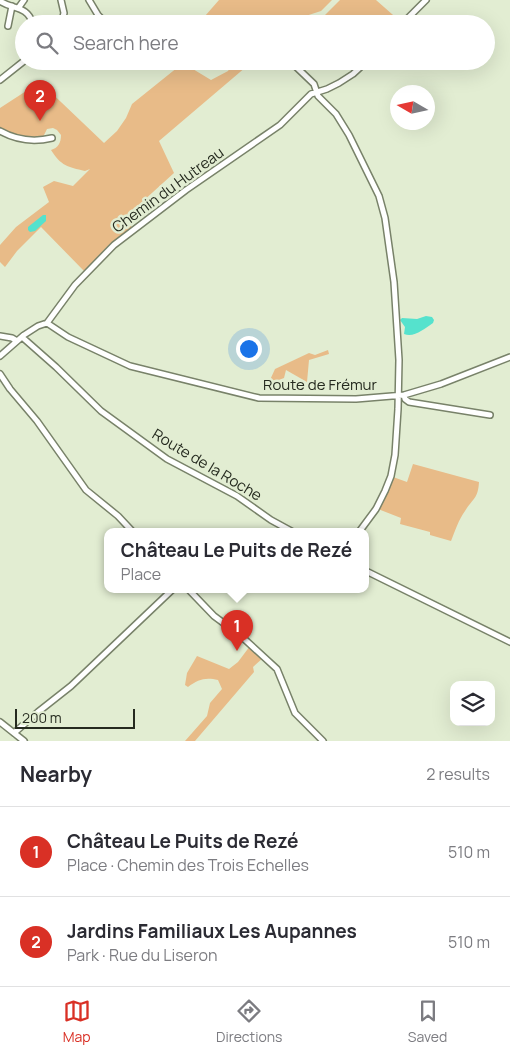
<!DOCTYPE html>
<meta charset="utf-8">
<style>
:root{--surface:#fff;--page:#f2f2f3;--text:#2b2b33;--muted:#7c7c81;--line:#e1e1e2;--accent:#d93025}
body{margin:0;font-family:Manrope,sans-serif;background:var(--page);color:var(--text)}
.controls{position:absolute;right:15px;bottom:15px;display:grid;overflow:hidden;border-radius:10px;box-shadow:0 5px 20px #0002}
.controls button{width:45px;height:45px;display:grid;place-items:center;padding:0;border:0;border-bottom:1px solid var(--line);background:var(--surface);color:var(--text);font:25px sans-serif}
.compass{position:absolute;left:390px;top:85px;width:45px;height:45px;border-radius:50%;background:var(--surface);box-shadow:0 5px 20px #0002;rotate:279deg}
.scale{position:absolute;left:15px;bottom:12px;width:120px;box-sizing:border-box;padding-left:5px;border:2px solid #252a1f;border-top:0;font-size:14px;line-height:18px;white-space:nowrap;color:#252a1f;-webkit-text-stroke:4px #e2edd2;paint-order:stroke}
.you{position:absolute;left:248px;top:348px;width:18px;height:18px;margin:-12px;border:4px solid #fff;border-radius:50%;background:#1a73e8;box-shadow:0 0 0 8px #1a73e833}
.badge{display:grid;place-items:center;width:32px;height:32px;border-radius:50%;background:var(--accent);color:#fff;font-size:16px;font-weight:700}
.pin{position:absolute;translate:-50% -41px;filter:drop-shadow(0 1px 2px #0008)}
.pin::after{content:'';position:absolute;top:26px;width:18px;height:15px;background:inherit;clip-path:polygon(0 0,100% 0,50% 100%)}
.popup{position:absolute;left:104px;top:528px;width:265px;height:65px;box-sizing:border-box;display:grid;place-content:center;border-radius:10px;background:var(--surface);filter:drop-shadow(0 1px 4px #0005);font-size:16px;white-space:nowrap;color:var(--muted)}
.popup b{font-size:19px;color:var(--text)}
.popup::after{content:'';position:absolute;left:50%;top:100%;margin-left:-10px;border:10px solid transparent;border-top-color:var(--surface)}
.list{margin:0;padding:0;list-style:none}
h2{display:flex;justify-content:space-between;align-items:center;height:65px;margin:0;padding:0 20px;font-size:21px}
h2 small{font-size:16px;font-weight:400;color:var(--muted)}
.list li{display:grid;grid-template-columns:32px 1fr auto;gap:15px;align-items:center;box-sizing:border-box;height:90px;padding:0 20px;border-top:1px solid var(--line)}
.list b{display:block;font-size:19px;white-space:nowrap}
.list p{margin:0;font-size:16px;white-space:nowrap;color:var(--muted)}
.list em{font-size:16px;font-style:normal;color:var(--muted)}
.icon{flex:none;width:28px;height:28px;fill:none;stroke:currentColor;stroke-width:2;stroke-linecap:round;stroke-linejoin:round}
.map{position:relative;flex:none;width:510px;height:741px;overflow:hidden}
.search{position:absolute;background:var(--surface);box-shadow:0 5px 20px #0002;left:15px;right:15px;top:15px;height:55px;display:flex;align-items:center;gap:12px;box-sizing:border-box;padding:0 18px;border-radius:28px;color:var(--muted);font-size:19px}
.sheet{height:245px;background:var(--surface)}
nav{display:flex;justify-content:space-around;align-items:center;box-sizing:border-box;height:70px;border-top:1px solid var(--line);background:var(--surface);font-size:14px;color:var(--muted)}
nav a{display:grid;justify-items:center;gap:2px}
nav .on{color:var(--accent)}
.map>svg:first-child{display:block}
.green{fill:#e8bb88}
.water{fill:#55e2cd}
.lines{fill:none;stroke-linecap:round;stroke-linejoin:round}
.minor-casing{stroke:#788269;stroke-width:8}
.minor{stroke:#fff;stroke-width:5}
.labels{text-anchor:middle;stroke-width:5;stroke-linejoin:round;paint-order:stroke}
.street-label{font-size:15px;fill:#252a1f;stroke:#e2edd2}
</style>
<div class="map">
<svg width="510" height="741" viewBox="0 0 510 741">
<rect width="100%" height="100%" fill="#e2edd2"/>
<!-- green -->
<path class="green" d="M219 0H332L321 11 281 24H198Z
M340 0H376L401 22 399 24 317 23Z
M234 61H253L159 141 174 173 121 221 132 227 109 245 84 271 41 227 17 251 5 267 0 262V245L16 227 49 202 43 187 54 181 73 186 90 169 85 171C68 167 61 166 51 150 58 148 61 143 61 135L57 130 53 128 47 129 42 139 16 136 0 129V108L40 82 104 143 117 131 126 118 132 104 183 63 211 80 228 71Z
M328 350 329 354 309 360 307 382 286 370 284 378 276 381 270 380 275 369 309 353 315 355Z
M413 464 479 482C478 499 473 498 465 511 459 519 455 531 451 541L430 535V532L400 524 401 518 378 509 393 477 407 482Z
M250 646 263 658 253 667 254 672 195 741H185L207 716 210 703 222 689 218 680C206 677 198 679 188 687L185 685 187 673 197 656 229 669 238 662Z"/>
<!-- water -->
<path class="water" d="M43 215H46V221L35 231 30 232 28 230V227Z
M426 316 432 317 434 320 433 323C424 329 414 338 404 334L405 327 400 320 402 318 417 319Z"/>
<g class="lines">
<!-- minor casing -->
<g class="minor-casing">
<path id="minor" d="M61 0 64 13 61 24
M89 0 98 15 107 24
M0 1C13 10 27 5 33 24
M19 7 24 0
M402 24 426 0
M8 26 12 6
M160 61 168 65 181 61
M290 61 314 84 318 96 336 114 349 135 379 196 385 218 394 282 399 360 398 409 395 455 391 476 385 491 376 509 359 532
M0 80 24 61
M0 131C16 140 35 142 52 138
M47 323 68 337 130 366 259 398 356 399 404 395 441 384 510 357
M0 336 12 338 17 341
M22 337 56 367 101 411 167 459 237 496 271 520 293 532
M0 356 24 335 38 326 47 323 75 285 114 245 186 190 280 125 311 94 327 89 339 83 353 74 367 61
M0 374 10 389 37 421 86 490 118 516 133 532
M404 395 405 399 409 402 490 415
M366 571 510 642
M189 590 214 616 241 636 277 669 295 713 323 741
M0 722 24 741
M14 733 38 712 71 686 172 590"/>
</g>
<!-- minor -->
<use href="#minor" class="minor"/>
</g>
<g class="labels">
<!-- street labels -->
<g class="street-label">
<text transform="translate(168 190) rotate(-36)" y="5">Chemin du Hutreau</text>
<text x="320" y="390">Route de Frémur</text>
<text transform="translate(207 465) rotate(31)" y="5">Route de la Roche</text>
</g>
</g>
</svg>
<div class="controls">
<button><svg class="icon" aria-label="layers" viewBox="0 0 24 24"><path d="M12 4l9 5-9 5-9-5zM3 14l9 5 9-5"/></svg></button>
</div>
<svg class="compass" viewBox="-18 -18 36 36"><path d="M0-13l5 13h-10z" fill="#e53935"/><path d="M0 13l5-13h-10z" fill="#7c7c81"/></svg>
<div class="scale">200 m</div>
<div class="you"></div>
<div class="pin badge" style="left:237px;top:651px">1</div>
<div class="popup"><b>Château Le Puits de Rezé</b>Place</div>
<div class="pin badge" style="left:40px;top:121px">2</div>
<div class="search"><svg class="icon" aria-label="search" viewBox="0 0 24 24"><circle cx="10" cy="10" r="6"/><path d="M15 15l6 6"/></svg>Search here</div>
</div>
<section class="sheet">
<h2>Nearby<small>2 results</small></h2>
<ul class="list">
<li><span class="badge">1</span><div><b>Château Le Puits de Rezé</b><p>Place · Chemin des Trois Echelles</p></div><em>510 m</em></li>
<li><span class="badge">2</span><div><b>Jardins Familiaux Les Aupannes</b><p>Park · Rue du Liseron</p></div><em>510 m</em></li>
</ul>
</section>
<nav>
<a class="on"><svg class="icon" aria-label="map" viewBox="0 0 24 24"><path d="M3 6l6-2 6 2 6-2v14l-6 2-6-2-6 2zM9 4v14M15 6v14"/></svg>Map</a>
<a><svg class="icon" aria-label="directions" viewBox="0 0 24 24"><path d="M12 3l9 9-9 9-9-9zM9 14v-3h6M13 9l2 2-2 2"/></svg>Directions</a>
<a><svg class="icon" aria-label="saved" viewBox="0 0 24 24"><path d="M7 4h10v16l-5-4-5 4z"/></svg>Saved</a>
</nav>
